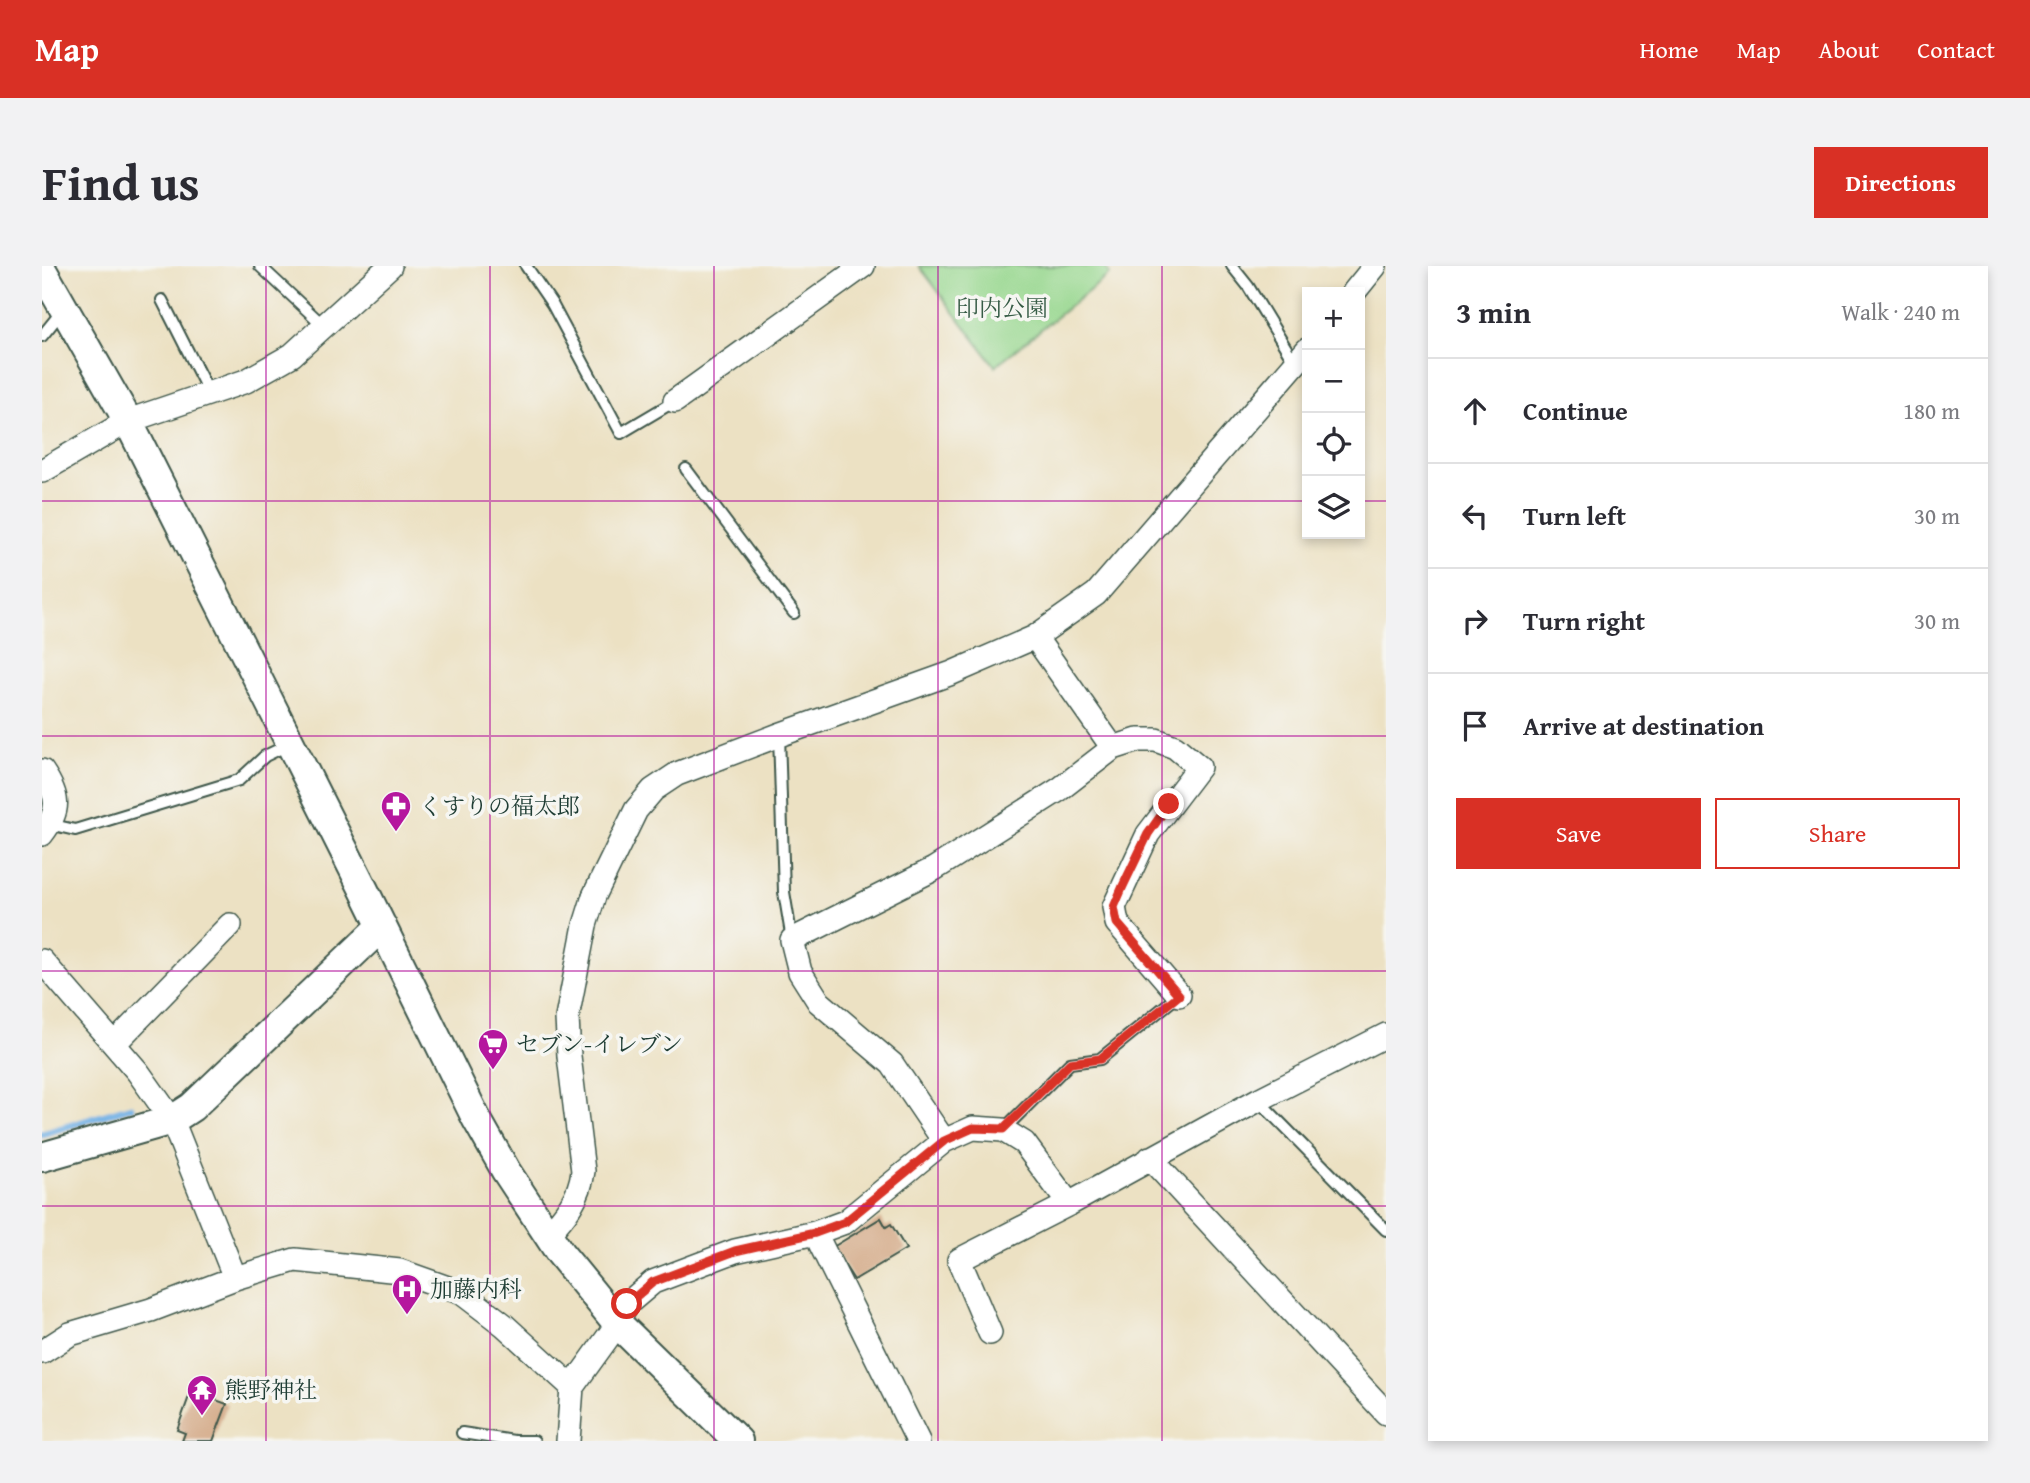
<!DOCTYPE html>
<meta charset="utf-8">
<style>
:root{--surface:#fff;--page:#f2f2f3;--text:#2b2b33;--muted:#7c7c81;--line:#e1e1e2;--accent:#d93025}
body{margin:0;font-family:"Gentium Book Plus","Noto Serif JP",serif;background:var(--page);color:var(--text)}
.controls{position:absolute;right:21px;top:21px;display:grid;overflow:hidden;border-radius:0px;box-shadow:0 4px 10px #0003}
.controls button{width:63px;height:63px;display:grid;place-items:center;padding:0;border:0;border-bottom:2px solid var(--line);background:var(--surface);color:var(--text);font:35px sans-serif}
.stop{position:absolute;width:21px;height:21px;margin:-16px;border:5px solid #d93025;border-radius:50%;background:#fff}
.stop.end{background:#d93025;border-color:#fff;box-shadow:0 2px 7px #0008}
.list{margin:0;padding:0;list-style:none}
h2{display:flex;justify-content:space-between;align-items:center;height:91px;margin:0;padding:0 28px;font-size:30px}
h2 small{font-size:23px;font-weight:400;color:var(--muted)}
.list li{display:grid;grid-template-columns:46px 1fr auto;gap:21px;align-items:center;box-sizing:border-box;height:105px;padding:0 28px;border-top:2px solid var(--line)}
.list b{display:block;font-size:26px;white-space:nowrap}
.list em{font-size:23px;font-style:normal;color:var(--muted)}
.actions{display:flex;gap:14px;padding:21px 28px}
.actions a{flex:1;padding:16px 0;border:2px solid var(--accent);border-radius:0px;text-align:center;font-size:24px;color:var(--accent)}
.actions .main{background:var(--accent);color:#fff}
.icon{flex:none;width:38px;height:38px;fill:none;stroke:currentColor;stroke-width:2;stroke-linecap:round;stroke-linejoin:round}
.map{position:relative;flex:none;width:1344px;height:1175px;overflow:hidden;border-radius:0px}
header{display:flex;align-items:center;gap:42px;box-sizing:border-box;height:98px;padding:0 35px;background:var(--accent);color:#fff}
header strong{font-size:33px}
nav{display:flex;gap:38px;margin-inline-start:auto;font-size:24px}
.intro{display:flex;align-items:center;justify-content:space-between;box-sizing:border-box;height:168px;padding:0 42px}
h1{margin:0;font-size:49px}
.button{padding:18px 32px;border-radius:0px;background:var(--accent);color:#fff;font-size:24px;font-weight:700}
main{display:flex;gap:42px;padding:0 42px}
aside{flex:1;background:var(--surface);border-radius:0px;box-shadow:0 4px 10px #0003}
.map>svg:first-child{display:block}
.green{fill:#97d78e;stroke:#5b8a61;stroke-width:2}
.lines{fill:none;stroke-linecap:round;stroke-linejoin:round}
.stream{stroke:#72b1e5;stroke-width:7}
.building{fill:#d4aa88}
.service-casing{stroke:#3e5649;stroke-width:14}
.minor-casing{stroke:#3e5649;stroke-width:26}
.tertiary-casing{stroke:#3e5649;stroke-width:32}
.service{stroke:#fff;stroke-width:10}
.minor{stroke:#fff;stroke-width:23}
.tertiary{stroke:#fff;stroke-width:28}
.route{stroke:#d93025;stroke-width:9}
.grid{fill:none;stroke:#b5179e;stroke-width:2;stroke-opacity:0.55}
.labels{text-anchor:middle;stroke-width:7;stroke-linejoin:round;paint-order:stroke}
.park-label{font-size:23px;fill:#375c46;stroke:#f6f6f2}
.poi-label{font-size:23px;fill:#1f3d34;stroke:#f6f6f2;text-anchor:start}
</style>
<header>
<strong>Map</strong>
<nav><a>Home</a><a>Map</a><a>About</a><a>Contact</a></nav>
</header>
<div class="intro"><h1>Find us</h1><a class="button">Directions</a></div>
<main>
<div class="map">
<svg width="1344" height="1175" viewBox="0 0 1344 1175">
<rect width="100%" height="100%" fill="#f6f6f2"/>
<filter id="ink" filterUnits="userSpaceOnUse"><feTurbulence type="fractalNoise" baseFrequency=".0143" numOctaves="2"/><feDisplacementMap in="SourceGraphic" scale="14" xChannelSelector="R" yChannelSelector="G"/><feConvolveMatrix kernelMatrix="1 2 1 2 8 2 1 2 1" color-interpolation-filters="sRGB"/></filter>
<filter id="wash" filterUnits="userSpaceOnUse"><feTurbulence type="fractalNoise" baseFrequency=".00686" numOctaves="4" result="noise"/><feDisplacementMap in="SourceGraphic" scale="28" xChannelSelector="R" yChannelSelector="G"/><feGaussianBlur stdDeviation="1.57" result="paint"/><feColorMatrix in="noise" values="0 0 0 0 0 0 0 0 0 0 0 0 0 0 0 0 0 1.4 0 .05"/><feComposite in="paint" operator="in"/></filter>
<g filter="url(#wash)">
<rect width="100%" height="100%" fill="#ece1c3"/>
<!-- green -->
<path class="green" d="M877 0H1062L1068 8 953 100Z"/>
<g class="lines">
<!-- stream -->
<path class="stream" d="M0 868 89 841"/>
</g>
<g id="blocks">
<!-- building -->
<path class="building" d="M839 952 844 961 849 958 864 983 812 1014 791 981Z
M149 1125 185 1138 171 1175H140L143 1167 135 1164Z"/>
</g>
</g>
<g filter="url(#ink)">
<use href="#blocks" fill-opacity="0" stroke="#3e5649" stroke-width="2"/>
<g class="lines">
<!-- service casing -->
<g class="service-casing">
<path id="service" d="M218 0 282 60
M484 0 510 38 579 167 633 135
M1190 0 1206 20 1253 97
M120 34 167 127
M0 70 21 44
M644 203 752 347
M737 469 742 626 750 674
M7 558 33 564 197 514 223 490 248 478
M1216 834 1344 964
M961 864 1028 797 1058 793 1137 729
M420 1167 472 1175H492"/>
</g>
<!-- minor casing -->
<g class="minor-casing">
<path id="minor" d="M1312 26 1333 0
M633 135 821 0
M0 205 86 155 204 115 250 89 348 0
M993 371 1071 482
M0 505C17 530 19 544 0 568
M0 695 96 806 130 854 193 1012
M72 778 188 659
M902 875 850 798 777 736 758 706 750 674 892 603 1018 523 1071 482 1096 474H1114L1133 481 1157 501 1106 568 1072 641 1075 657 1137 729
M1108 892 1344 1147
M773 967 876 1175
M505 969C523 950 538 931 541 905L527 790 525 752 543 659 552 630 594 544 611 524 635 508 737 469 910 407 993 371 1054 328 1265 84
M948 1067 917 994 1027 938 1216 834 1344 769
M0 1086 28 1068 109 1044 193 1012 253 994 358 1005 420 1027 462 1059 530 1121
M526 1175 530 1121 569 1067 585 1038 611 1016 693 985 773 967 803 956 902 875 931 862 961 864 982 877 1027 938"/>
</g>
<!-- tertiary casing -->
<g class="tertiary-casing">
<path id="tertiary" d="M0 4 86 155 322 624 434 852 464 905 518 987 575 1057 696 1175
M0 891 130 854 150 841 340 660"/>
</g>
<!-- service -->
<use href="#service" class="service"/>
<!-- minor -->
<use href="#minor" class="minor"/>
<!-- tertiary -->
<use href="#tertiary" class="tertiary"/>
</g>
</g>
<g class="lines" filter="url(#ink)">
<!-- route -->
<path class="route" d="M585 1038 611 1016 693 985 773 967 803 956 902 875 931 862 961 863 1028 797 1058 793 1137 729 1075 657 1072 641 1081 620 1106 568 1127 538"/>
</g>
<!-- grid -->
<path class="grid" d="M224 0V1175M448 0V1175M672 0V1175M896 0V1175M1120 0V1175M0 235H1265M1318 235H1344M0 470H1344M0 705H1344M0 940H1344"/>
<!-- icons -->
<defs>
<g id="pharmacy-pin" transform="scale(1.575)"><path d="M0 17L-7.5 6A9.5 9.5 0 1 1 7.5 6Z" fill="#b5179e" stroke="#f6f6f2"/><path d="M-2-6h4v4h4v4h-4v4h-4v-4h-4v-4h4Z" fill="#fff"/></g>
<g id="supermarket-pin" transform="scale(1.575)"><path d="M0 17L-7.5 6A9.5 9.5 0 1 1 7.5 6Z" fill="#b5179e" stroke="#f6f6f2"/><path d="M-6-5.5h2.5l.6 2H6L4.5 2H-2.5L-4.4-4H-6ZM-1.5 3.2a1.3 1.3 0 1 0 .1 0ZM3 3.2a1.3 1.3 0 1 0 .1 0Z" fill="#fff"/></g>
<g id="hospital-pin" transform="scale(1.575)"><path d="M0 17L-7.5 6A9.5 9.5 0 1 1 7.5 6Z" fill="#b5179e" stroke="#f6f6f2"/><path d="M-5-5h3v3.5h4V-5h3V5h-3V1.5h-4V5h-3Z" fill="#fff"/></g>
<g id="temple-pin" transform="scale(1.575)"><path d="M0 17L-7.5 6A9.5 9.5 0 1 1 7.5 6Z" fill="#b5179e" stroke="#f6f6f2"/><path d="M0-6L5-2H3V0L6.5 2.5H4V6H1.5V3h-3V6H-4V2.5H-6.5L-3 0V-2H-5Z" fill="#fff"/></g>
</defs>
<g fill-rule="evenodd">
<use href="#pharmacy-pin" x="354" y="540"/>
<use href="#supermarket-pin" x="451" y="778"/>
<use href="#hospital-pin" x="365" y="1023"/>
<use href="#temple-pin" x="160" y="1124"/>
</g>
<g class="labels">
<!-- park labels -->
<g class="park-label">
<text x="960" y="50">印内公園</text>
</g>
<!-- poi labels -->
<g class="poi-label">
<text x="377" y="548">くすりの福太郎</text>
<text x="474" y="786">セブン-イレブン</text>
<text x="388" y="1031">加藤内科</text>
<text x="183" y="1132">熊野神社</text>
</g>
</g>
</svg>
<div class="controls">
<button>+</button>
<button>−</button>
<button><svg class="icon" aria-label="locate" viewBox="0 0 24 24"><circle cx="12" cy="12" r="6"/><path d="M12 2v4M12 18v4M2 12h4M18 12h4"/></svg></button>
<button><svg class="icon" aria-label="layers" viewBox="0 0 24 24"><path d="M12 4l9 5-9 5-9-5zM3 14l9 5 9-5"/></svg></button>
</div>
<div class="stop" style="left:585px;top:1038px"></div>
<div class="stop end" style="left:1127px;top:538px"></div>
</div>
<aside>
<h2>3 min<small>Walk · 240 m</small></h2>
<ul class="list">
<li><svg class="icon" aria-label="ahead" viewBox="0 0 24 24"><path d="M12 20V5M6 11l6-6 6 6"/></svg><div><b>Continue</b></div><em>180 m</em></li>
<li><svg class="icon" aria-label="left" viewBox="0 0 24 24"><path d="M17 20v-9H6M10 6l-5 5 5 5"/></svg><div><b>Turn left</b></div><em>30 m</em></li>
<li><svg class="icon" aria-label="right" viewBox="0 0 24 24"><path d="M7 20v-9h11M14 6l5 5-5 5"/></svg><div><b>Turn right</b></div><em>30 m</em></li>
<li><svg class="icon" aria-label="arrive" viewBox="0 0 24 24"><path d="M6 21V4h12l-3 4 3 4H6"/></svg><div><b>Arrive at destination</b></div></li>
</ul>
<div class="actions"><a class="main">Save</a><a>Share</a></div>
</aside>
</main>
